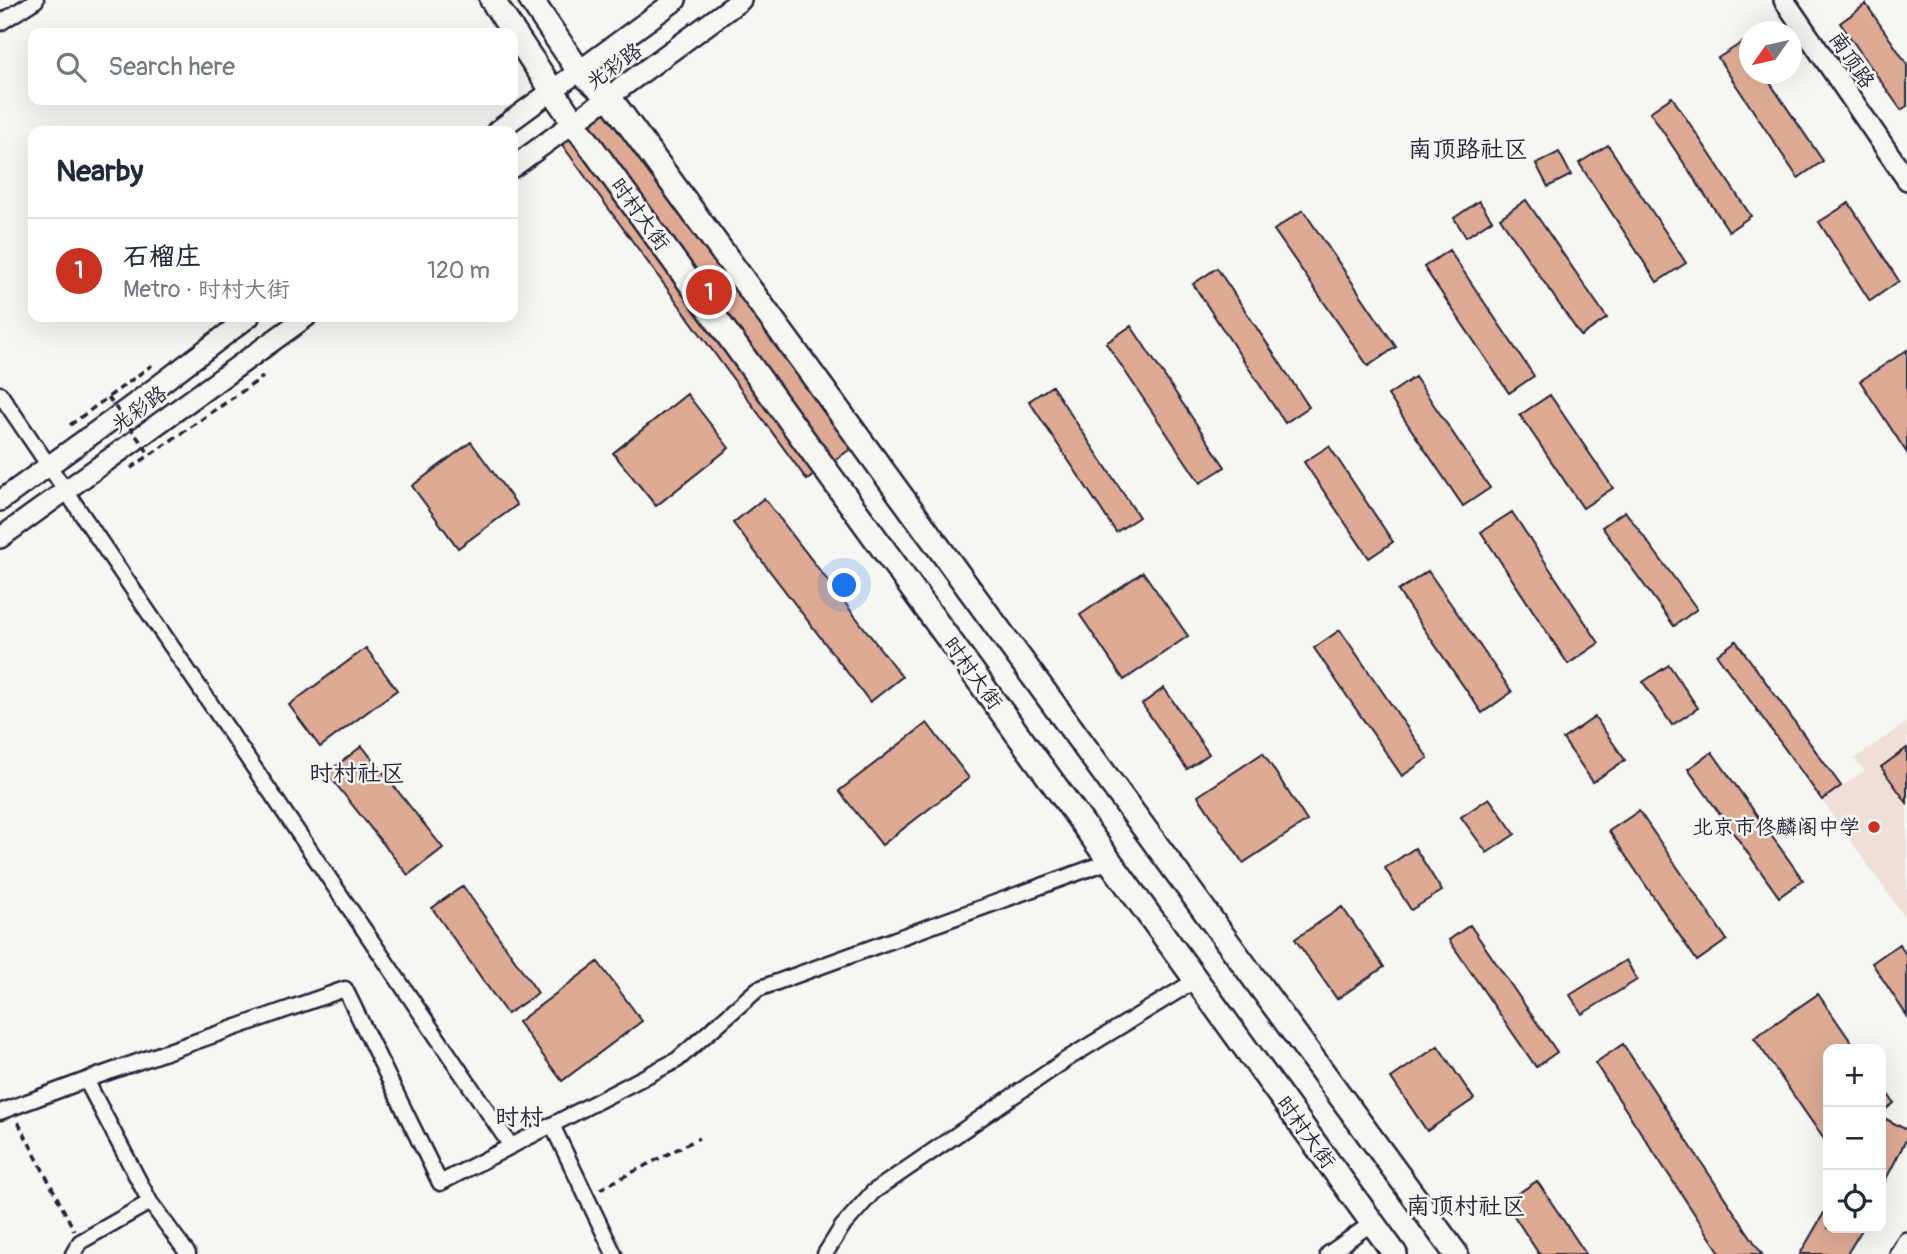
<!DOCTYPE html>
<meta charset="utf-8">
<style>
:root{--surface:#fff;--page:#f2f2f3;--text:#1f2937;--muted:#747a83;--line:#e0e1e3;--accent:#c8321e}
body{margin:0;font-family:Pangolin,"LXGW WenKai TC",sans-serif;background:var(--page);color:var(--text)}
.controls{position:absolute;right:21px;bottom:21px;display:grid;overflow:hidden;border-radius:14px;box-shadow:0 7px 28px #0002}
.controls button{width:63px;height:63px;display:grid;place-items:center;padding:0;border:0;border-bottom:2px solid var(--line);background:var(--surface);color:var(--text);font:35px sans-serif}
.compass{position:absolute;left:1739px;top:21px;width:63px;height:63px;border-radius:50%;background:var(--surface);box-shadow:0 7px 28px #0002;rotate:236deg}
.you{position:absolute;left:845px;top:586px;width:24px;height:24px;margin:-18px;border:5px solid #fff;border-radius:50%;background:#1a73e8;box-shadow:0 0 0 10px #1a73e833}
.badge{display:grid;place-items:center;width:46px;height:46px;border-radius:50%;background:var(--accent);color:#fff;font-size:23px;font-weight:700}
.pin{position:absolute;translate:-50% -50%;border:4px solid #fff;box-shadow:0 2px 7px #0006}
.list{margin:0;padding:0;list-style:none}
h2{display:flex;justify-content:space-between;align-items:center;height:91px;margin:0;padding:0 28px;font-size:30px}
h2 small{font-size:23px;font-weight:400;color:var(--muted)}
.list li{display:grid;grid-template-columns:46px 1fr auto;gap:21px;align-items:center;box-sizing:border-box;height:105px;padding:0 28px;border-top:2px solid var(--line)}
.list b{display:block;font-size:26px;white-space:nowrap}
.list p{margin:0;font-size:23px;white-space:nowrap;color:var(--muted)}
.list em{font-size:23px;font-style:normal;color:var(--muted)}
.icon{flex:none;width:38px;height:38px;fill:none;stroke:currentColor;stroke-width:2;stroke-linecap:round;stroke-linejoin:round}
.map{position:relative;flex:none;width:1907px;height:1254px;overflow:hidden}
.search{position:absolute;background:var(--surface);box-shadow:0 7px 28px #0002;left:28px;top:28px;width:490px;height:77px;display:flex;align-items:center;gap:18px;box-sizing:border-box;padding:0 24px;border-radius:14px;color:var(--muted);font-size:26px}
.panel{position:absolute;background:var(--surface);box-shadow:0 7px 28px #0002;left:28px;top:126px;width:490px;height:196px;border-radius:14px}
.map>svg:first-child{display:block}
.built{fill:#efdfd6}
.building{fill:#deaa93;stroke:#22223b;stroke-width:2}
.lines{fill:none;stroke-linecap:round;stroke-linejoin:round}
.street-casing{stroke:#22223b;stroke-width:19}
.secondary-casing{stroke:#22223b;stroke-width:24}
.primary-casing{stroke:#22223b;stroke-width:28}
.path{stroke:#22223b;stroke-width:3.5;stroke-dasharray:7 5;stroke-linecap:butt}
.street{stroke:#f6f6f2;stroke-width:14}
.secondary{stroke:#f6f6f2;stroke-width:19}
.primary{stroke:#f6f6f2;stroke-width:23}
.path-bridge{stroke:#22223b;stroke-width:3.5;stroke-dasharray:7 5;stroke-linecap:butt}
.poi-dot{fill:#c8321e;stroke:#f6f6f2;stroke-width:2.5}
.labels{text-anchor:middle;stroke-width:5;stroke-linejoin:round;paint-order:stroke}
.street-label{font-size:21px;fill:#22223b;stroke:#f6f6f2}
.poi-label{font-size:21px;fill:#22223b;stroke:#f6f6f2;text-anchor:end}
.quarter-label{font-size:24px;fill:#22223b;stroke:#f6f6f2}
</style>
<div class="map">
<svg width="1907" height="1254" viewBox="0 0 1907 1254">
<rect width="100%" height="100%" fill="#f6f6f2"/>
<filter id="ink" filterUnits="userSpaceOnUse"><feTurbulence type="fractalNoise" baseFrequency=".0143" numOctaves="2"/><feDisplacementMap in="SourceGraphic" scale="14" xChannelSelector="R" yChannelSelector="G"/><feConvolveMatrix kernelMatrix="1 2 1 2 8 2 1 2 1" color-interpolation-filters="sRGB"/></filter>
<g filter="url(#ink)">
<!-- built -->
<path class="built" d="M1907 722V920L1822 800 1865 771 1854 759Z"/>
<!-- building -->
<path class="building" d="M1866 4 1907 64V106L1901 110 1840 23Z
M1743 42 1750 52V74H1764L1823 161 1798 178 1718 58Z
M1672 97 1751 216 1729 231 1650 112Z
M616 101 863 440 807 480 560 142Z
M1608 145 1686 263 1657 282 1579 163Z
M1559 152 1571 175 1548 187 1536 164Z
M1526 200 1607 318 1581 336 1500 218Z
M1479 201 1492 220 1466 237 1454 218Z
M1849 203 1899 281 1870 301 1819 222Z
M1303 210 1396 347 1368 366 1274 230Z
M1449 250 1534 376 1509 393 1424 267Z
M1217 268 1309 407 1285 423 1193 284Z
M1131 326 1225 467 1200 483 1106 343Z
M1907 350V453L1860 381Z
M1415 377 1490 488 1463 506 1388 395Z
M1052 386 1139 517 1116 532 1029 401Z
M687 394 729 448 656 506 613 453Z
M1550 395 1613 488 1583 508 1520 415Z
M471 442 517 505 458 548 412 486Z
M1329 446 1393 542 1369 558 1304 462Z
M764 498 902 677 870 702 733 523Z
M1625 511 1697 609 1674 626 1602 527Z
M1512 512 1599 643 1568 664 1481 532Z
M1428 571 1512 692 1482 713 1398 591Z
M1143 572 1188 636 1124 680 1080 615Z
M1340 630 1428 758 1402 776 1314 648Z
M1736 641 1841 786 1822 800 1717 655Z
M366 648 397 690 320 747 289 705Z
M1669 665 1698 708 1672 725 1643 682Z
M1164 688 1209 754 1187 769 1142 704Z
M1595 717 1625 760 1593 782 1563 739Z
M927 723 969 778 882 845 839 791Z
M362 746 443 848 408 875 327 773Z
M1907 748V803L1881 767Z
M1712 752 1803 880 1779 897 1688 769Z
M1263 753 1307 821 1243 863 1198 796Z
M1489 798 1515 834 1487 853 1461 817Z
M1639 811 1727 940 1697 961 1609 831Z
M1415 848 1442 891 1411 910 1385 868Z
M463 886 538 993 507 1014 432 908Z
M1342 907 1384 967 1337 999 1295 939Z
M1470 925 1557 1052 1536 1067 1449 940Z
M1899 944 1907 956V1016L1872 963Z
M1626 960 1637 980 1582 1014 1570 995Z
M598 962 642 1021 562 1081 518 1022Z
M1818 994 1856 1049H1828V1145L1754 1038Z
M1623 1044 1762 1254H1721L1595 1063Z
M1438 1046 1474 1099 1427 1131 1391 1078Z
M1881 1084 1894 1103 1881 1113Z
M1886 1119 1907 1130V1138L1881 1189V1129Z
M1537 1181 1586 1254H1539L1505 1202Z
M1828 1206V1228H1863L1847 1254H1800Z"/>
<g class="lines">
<!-- street casing -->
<g class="street-casing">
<path id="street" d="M0 23 36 0
M0 394 511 1146
M86 1080 345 989 440 1183 677 1060 758 989 1110 861
M0 1112 86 1080 150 1202 188 1254
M552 1125 614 1254
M73 1254 80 1242 150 1202
M825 1254 842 1227 873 1192 1067 1059 1196 980
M1328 1254 1372 1223"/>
</g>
<!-- secondary casing -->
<g class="secondary-casing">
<path id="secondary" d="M1784 0 1907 180
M497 131 676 0
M513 167 741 0
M0 501 130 407 249 317
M0 538 306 317
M1900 1254 1907 1242"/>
</g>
<!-- primary casing -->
<g class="primary-casing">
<path id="primary" d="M492 0 574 123 1395 1254
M531 0 579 71 609 97 1456 1254"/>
</g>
<!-- path -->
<path class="path" d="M70 425 152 365
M131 468 263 377
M18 1122 74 1230
M600 1189 699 1138"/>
<!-- street -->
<use href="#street" class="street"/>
<!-- secondary -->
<use href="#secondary" class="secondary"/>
<!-- primary -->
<use href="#primary" class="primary"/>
<!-- path-bridge -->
<path class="path-bridge" d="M108 397 150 455"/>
</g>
</g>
<!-- markers -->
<circle class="poi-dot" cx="1874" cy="827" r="7"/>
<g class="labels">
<!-- street labels -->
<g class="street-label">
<text transform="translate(1852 60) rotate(56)" y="7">南顶路</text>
<text transform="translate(614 66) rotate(-36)" y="7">光彩路</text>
<text transform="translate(640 214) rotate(54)" y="7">时村大街</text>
<text transform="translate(139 409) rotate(-36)" y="7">光彩路</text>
<text transform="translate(973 673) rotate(54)" y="7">时村大街</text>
<text transform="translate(1306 1132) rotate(54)" y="7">时村大街</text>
</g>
<!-- poi labels -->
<g class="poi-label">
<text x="1860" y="834">北京市佟麟阁中学</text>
</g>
<!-- quarter labels -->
<g class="quarter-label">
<text x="1468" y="157">南顶路社区</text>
<text x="357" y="781">时村社区</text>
<text x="519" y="1125">时村</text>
<text x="1466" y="1214">南顶村社区</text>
</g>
</g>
</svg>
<div class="controls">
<button>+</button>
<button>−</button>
<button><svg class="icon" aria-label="locate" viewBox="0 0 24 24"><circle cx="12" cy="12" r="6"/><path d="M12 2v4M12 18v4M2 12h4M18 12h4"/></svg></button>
</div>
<svg class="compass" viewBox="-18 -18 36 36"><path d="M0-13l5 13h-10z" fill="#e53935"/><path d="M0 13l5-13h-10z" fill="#747a83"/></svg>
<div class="you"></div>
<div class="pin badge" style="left:709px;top:292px">1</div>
<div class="search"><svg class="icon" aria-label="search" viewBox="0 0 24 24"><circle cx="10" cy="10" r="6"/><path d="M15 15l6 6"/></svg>Search here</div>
<section class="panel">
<h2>Nearby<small></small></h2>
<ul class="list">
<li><span class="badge">1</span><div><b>石榴庄</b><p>Metro · 时村大街</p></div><em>120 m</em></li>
</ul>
</section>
</div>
